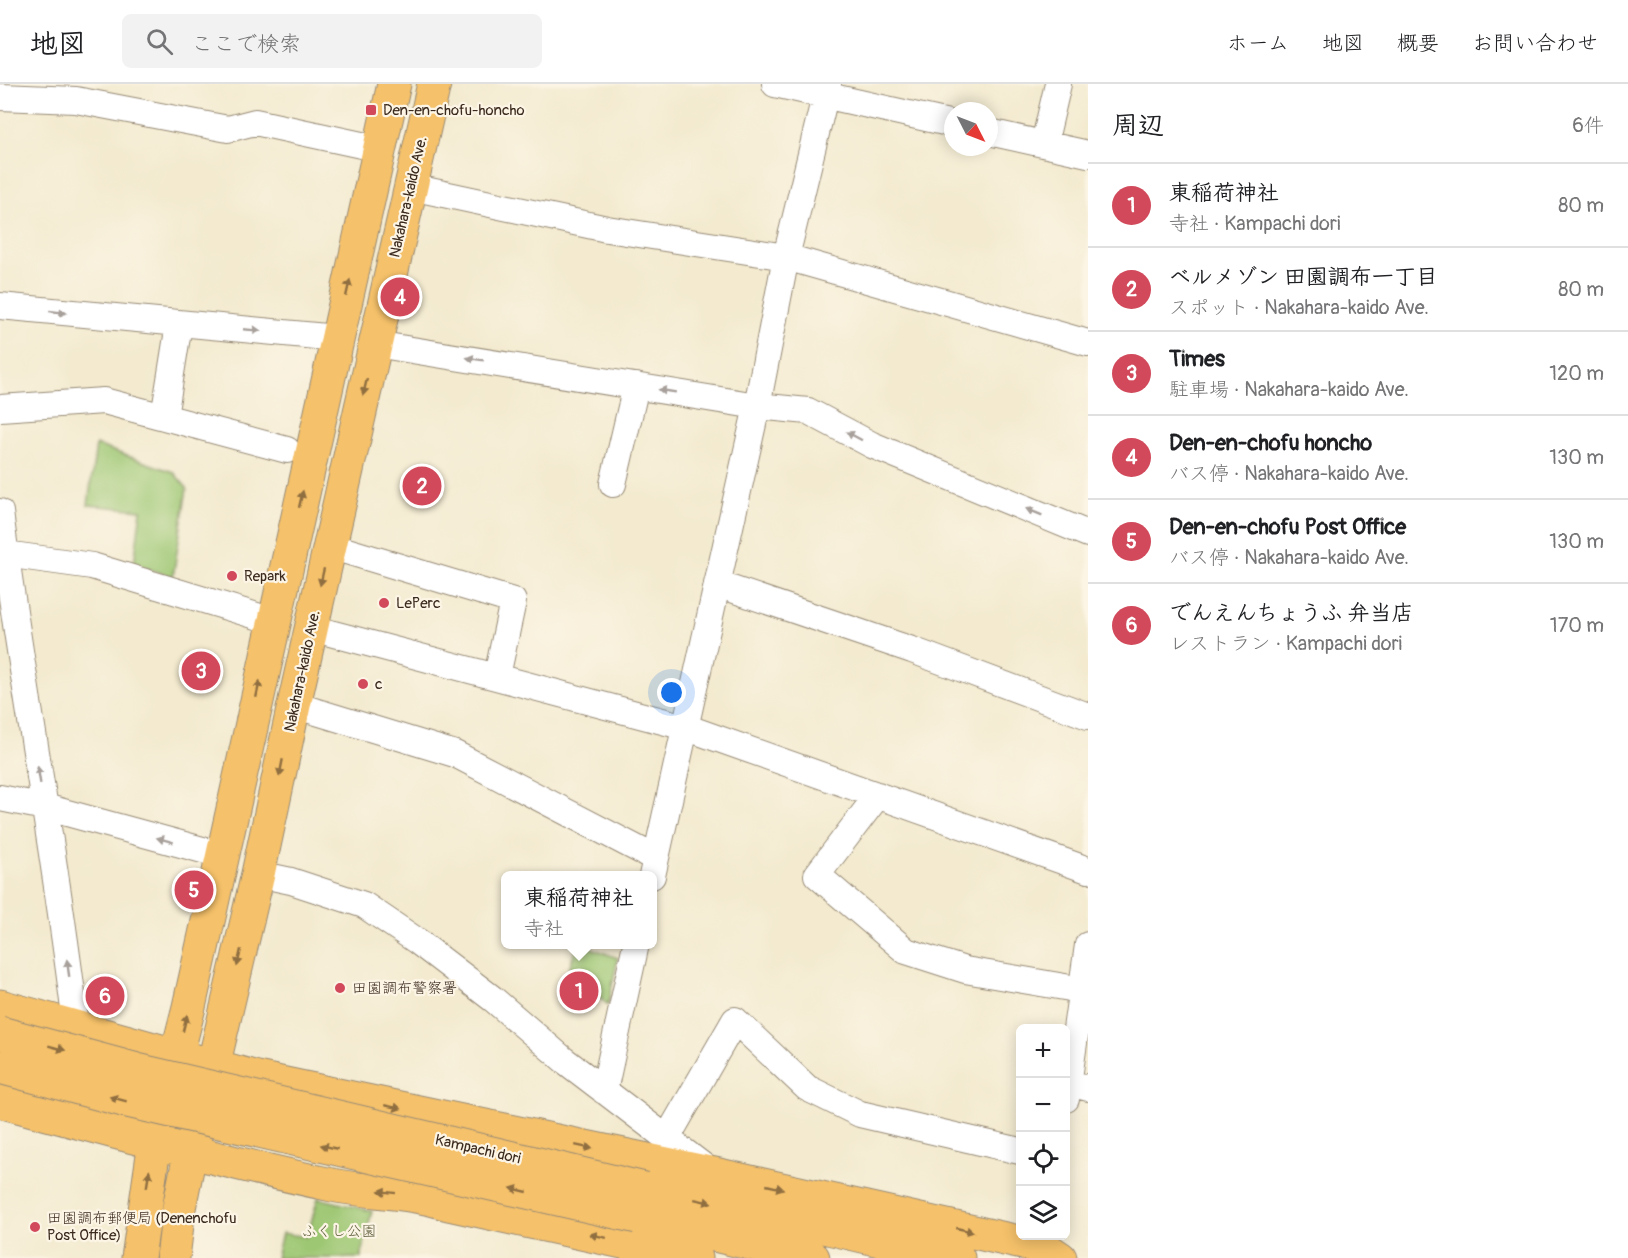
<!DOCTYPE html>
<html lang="ja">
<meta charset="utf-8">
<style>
:root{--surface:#fff;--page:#f2f2f2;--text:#202124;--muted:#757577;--line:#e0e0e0;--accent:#d1495b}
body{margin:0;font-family:Pangolin,"Klee One",sans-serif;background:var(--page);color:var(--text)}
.controls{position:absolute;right:18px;bottom:18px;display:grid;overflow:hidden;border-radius:9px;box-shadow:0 3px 15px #0003}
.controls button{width:54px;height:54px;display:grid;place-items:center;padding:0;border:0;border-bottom:2px solid var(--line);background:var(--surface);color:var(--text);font:30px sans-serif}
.compass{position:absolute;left:944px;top:18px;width:54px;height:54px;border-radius:50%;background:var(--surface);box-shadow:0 3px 15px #0003;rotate:132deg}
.you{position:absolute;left:672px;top:609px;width:21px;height:21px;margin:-15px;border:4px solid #fff;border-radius:50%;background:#1a73e8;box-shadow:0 0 0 9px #1a73e833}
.badge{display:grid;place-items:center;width:39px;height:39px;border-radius:50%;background:var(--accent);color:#fff;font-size:20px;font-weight:700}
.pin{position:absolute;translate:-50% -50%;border:3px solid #fff;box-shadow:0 2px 6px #0006}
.popup{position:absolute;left:501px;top:787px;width:156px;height:78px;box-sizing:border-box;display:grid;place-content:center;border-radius:9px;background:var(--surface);filter:drop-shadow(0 2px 4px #0005);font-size:20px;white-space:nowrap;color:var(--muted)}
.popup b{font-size:22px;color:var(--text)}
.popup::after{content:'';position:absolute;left:50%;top:100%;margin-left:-12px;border:12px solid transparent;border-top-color:var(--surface)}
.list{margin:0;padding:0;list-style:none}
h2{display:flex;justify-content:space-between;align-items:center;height:78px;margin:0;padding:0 24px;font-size:26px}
h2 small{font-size:20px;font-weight:400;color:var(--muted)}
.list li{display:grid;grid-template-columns:39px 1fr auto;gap:18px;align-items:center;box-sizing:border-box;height:84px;padding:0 24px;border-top:2px solid var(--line)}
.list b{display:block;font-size:22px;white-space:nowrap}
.list p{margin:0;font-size:20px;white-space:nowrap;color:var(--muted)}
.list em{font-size:20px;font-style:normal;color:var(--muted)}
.icon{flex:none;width:33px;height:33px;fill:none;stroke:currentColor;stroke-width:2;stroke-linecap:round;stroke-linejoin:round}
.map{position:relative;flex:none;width:1088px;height:1174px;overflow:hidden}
header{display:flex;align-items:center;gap:36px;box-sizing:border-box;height:84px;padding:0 30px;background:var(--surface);border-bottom:2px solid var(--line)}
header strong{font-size:28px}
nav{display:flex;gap:33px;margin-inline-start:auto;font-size:21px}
.search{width:420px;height:54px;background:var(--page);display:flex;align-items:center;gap:15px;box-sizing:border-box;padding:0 21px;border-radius:9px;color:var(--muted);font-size:22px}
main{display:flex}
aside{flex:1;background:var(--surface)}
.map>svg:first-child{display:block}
.green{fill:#9ec773;stroke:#6c7848;stroke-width:1.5}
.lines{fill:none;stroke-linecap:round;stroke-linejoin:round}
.minor-casing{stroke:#978a76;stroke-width:28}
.major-casing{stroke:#978a76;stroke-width:35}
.minor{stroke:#fff;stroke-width:26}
.major{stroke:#f5c16b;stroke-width:33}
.major-bridge-casing{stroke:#978a76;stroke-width:35;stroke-linecap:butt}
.major-bridge{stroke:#f5c16b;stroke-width:33}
.oneway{fill:#8f6e41}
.oneway2{fill:#a79f9a}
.poi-dot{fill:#d1495b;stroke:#fcf5e5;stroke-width:2}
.labels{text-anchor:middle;stroke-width:4.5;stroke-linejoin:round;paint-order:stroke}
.poi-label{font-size:15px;fill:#3b2a1e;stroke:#fcf5e5;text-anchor:start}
.street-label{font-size:15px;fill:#3b2a1e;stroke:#fcf5e5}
.park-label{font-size:15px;fill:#595938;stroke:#fcf5e5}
</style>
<header>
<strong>地図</strong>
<div class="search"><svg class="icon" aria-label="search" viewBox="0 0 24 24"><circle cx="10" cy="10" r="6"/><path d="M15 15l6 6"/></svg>ここで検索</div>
<nav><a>ホーム</a><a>地図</a><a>概要</a><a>お問い合わせ</a></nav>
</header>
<main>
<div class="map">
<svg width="1088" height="1174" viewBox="0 0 1088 1174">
<rect width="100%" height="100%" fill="#fcf5e5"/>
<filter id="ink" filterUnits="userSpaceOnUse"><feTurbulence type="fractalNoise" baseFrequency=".0167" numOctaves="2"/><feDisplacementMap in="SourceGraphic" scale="12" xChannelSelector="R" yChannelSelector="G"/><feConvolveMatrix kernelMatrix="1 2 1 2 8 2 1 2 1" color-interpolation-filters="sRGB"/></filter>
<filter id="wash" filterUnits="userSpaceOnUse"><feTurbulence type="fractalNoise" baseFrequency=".008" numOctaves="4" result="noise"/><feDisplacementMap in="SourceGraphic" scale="24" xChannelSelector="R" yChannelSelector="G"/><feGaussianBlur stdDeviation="1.35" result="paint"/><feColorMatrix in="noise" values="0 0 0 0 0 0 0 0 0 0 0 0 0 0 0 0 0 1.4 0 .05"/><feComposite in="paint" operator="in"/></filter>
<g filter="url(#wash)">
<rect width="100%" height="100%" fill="#f3eacf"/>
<!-- green -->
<path class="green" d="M96 361 173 388 187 404 173 493 134 480 141 426 88 421Z
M577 861H584L618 874 608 921 569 885Z
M318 1114 372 1127 361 1174H276L282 1149 307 1153Z"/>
</g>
<g filter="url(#ink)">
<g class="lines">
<!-- minor casing -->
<g class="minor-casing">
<path id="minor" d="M775 0 953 40
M0 13 76 16 228 45 255 38 380 65
M989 48 1088 70
M1044 60 1058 0
M411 103 607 145 786 173 1088 259
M0 222 337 254
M375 260 757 322 808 327 872 361 1088 450
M0 324 104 317 287 366
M164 333 179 240
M613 400 636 302
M0 428C22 600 56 770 76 942
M330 462 513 517 497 592
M5 470 92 482 273 537
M717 500 912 566 1088 632
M311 544 685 643 1088 786
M294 621 455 670 655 774
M878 711 817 791 906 867 965 886 1082 906
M0 714 45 723 221 771
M258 790 291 797 364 821 417 857 493 915 564 976 711 1088
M652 792 757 322 786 173 828 0
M1068 999 1088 1004
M604 1007 636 860
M1066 1015 1088 861
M667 1054 735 936 807 1004 860 1030 1020 1067"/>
</g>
<!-- major casing -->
<g class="major-casing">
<path id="major" d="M0 922 261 995 714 1090 1045 1164 1060 1174
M0 1017C110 1047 220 1077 332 1101 371 1109 410 1107 448 1120L696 1174
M645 1105 837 1146 958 1174
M637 1133 813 1174
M138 1174 155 1057 189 923 394 0
M173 1174 179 1124 189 1075 213 983 258 790 294 621 434 0"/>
</g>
<!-- minor -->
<use href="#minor" class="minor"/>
<!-- major -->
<use href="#major" class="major"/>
<!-- major-bridge casing -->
<g class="major-bridge-casing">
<path id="major-bridge" d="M0 949 137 986 645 1105
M0 983 127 1017 637 1133"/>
</g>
<!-- major-bridge -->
<use href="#major-bridge" class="major-bridge"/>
</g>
<!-- one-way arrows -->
<defs><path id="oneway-solid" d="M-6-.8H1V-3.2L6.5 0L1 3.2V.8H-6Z" transform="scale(1.5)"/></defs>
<g class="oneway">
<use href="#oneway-solid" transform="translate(348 204) rotate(-77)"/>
<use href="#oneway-solid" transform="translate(365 303) rotate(103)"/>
<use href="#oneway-solid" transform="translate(301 415) rotate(-77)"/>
<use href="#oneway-solid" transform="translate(322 493) rotate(103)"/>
<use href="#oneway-solid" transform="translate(258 605) rotate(-78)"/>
<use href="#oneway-solid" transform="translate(281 684) rotate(101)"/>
<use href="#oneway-solid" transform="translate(239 874) rotate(103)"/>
<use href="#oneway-solid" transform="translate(185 939) rotate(-76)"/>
<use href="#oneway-solid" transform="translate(57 964) rotate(15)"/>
<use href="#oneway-solid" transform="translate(118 1015) rotate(-165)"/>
<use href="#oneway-solid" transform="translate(393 1023) rotate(12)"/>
<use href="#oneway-solid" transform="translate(329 1063) rotate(-167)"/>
<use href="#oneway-solid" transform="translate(584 1063) rotate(12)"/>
<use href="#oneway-solid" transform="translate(148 1095) rotate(-81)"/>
<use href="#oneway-solid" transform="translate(775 1103) rotate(13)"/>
<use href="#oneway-solid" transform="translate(519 1106) rotate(-167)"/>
<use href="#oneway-solid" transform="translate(387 1108) rotate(-173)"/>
<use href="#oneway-solid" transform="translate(703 1117) rotate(12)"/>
<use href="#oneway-solid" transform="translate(965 1146) rotate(13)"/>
<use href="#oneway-solid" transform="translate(598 1152) rotate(-168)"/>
</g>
<g class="oneway2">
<use href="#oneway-solid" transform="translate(58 228) rotate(6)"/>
<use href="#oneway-solid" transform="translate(252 246) rotate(5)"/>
<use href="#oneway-solid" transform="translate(475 275) rotate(-171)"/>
<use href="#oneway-solid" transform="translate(667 307) rotate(-171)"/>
<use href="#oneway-solid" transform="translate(854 352) rotate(-152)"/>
<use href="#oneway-solid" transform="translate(1034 428) rotate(-158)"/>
<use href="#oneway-solid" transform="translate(39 691) rotate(-99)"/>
<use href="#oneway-solid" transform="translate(165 756) rotate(-165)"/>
<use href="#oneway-solid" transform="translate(68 884) rotate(-98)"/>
</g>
</g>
<!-- markers -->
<g class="poi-dot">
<rect x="365" y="20" width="12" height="12" rx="3"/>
<circle cx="232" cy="492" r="6"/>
<circle cx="384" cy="519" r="6"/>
<circle cx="363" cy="600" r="6"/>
<circle cx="340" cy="904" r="6"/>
<circle cx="35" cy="1143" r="6"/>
</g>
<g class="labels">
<!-- poi labels -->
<g class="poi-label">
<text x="383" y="31">Den-en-chofu-honcho</text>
<text x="244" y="497">Repark</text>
<text x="396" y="524">LePerc</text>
<text x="375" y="605">c</text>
<text x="352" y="909">田園調布警察署</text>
<text x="47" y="1139">田園調布郵便局 (Denenchofu<tspan x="47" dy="17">Post Office)</tspan></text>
</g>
<!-- street labels -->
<g class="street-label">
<text transform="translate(408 113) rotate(-77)" y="5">Nakahara-kaido Ave.</text>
<text transform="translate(302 587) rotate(-78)" y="5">Nakahara-kaido Ave.</text>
<text transform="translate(478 1065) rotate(13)" y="5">Kampachi dori</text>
</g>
<!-- park labels -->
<g class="park-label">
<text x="339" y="1152">ふくし公園</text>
</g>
</g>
</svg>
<div class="controls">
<button>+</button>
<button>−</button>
<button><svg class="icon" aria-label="locate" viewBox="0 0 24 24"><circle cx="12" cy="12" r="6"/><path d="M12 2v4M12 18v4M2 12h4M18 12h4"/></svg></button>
<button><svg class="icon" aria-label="layers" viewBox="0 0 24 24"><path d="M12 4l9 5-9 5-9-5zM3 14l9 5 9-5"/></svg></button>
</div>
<svg class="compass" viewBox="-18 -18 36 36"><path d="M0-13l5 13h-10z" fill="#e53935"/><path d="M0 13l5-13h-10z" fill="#757577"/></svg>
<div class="you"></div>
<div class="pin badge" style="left:579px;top:907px">1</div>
<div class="popup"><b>東稲荷神社</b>寺社</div>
<div class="pin badge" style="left:422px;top:402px">2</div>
<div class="pin badge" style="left:201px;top:587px">3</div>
<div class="pin badge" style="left:400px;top:213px">4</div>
<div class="pin badge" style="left:194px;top:806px">5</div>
<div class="pin badge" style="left:105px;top:912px">6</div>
</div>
<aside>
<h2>周辺<small>6件</small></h2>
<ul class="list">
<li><span class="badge">1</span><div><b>東稲荷神社</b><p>寺社 · Kampachi dori</p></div><em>80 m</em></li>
<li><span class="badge">2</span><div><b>ベルメゾン 田園調布一丁目</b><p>スポット · Nakahara-kaido Ave.</p></div><em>80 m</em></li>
<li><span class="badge">3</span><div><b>Times</b><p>駐車場 · Nakahara-kaido Ave.</p></div><em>120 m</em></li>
<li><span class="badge">4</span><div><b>Den-en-chofu honcho</b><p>バス停 · Nakahara-kaido Ave.</p></div><em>130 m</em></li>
<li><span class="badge">5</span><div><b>Den-en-chofu Post Office</b><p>バス停 · Nakahara-kaido Ave.</p></div><em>130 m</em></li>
<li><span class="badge">6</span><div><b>でんえんちょうふ 弁当店</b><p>レストラン · Kampachi dori</p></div><em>170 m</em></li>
</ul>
</aside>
</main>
